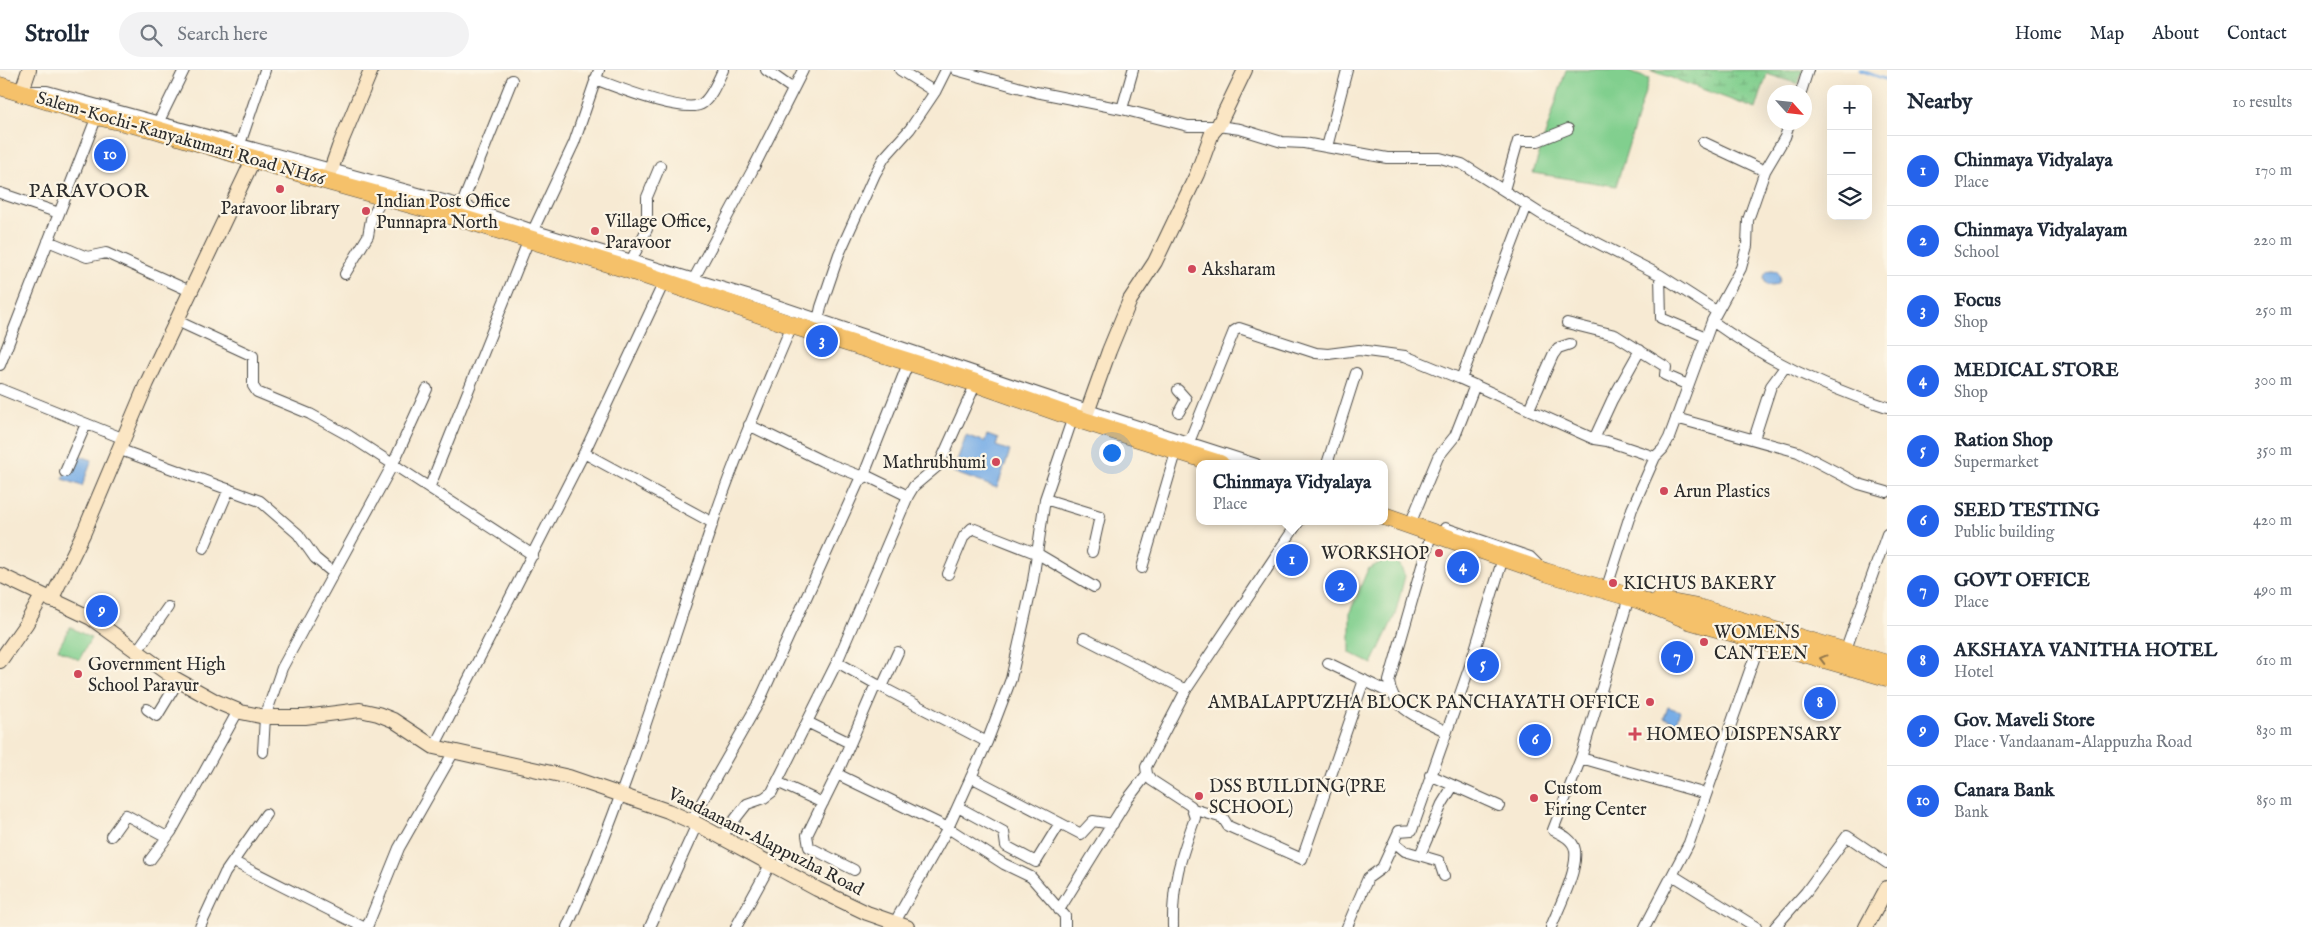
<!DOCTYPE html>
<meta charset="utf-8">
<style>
:root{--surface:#fff;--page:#f2f2f3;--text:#1f2937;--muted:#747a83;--line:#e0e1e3;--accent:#2563eb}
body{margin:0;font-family:"IM FELL English",serif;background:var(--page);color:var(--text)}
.controls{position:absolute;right:15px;top:15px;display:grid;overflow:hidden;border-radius:10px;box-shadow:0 5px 20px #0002}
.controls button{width:45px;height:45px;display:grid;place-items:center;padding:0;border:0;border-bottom:1px solid var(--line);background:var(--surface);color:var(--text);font:25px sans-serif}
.compass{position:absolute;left:1767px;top:15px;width:45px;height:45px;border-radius:50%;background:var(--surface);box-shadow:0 5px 20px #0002;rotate:117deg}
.you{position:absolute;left:1111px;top:382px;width:18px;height:18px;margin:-12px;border:4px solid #fff;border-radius:50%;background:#1a73e8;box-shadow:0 0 0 8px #1a73e833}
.badge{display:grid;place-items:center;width:32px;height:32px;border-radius:50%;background:var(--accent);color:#fff;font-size:16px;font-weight:700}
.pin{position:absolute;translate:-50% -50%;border:2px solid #fff;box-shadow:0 1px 5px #0006}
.popup{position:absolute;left:1196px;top:390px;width:192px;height:65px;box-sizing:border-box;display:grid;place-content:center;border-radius:10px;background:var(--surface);filter:drop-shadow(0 1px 4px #0005);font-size:16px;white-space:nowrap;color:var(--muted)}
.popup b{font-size:19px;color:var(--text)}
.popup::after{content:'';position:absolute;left:50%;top:100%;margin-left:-10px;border:10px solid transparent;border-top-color:var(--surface)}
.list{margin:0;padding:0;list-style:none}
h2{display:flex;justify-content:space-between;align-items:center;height:65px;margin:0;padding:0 20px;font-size:21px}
h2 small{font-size:16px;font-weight:400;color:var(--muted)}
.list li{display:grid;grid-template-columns:32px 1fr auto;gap:15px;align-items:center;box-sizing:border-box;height:70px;padding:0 20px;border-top:1px solid var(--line)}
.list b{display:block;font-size:19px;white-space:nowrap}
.list p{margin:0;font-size:16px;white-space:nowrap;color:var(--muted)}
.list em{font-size:16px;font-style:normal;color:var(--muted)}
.icon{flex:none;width:28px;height:28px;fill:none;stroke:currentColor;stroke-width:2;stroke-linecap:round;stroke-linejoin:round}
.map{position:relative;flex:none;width:1887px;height:857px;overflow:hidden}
header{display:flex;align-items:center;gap:30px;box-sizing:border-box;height:70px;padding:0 25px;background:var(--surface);border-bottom:1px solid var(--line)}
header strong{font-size:24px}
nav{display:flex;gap:28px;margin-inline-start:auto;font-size:18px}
.search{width:350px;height:45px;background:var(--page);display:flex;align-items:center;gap:12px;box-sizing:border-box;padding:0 18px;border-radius:28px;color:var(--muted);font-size:19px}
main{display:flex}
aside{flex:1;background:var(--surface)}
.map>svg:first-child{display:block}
.wetland{fill:url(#wetland-marsh);stroke:#567d5c}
.green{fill:#81cf8e;stroke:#567d5c}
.water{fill:#78ade6;stroke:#526c88}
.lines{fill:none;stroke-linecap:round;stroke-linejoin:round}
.stream{stroke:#78ade6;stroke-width:2.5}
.street-casing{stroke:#4a4844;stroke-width:12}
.secondary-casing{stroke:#4a4844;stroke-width:16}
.highway-casing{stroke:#4a4844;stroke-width:19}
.street{stroke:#fff;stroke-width:10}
.secondary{stroke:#fbe6c4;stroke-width:14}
.highway{stroke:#f5c16b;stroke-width:18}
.oneway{stroke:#90764b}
.poi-dot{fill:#d1495b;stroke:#fcf5e5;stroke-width:2}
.labels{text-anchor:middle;stroke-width:4.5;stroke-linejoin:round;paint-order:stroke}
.street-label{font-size:18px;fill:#2b2b2b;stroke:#fcf5e5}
.poi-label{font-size:18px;fill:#2b2b2b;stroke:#fcf5e5;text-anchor:start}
.quarter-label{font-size:20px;letter-spacing:1px;fill:#2b2b2b;stroke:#fcf5e5}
</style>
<header>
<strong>Strollr</strong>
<div class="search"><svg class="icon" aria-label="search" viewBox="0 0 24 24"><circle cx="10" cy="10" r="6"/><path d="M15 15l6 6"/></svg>Search here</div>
<nav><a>Home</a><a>Map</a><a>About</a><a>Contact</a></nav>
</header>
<main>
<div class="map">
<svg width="1887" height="857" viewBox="0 0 1887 857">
<defs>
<pattern id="wetland-marsh" width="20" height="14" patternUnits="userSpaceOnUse" patternTransform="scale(1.25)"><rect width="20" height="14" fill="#81cf8e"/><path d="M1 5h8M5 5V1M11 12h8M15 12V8" fill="none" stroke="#6aa874"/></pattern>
</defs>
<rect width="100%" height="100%" fill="#fcf5e5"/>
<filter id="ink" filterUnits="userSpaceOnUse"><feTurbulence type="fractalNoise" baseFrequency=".02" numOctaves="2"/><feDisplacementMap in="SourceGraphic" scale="10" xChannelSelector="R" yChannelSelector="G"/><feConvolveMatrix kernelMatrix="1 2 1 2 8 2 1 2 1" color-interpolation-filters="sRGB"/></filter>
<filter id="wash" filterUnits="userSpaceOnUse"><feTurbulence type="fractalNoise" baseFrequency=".0096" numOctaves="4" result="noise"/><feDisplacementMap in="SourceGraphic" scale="20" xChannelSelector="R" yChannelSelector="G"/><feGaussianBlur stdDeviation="1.12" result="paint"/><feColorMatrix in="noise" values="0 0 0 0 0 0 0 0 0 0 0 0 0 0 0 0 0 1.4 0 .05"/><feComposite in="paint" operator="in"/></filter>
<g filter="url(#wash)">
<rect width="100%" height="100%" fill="#f7ead3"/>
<!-- wetland -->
<path class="wetland" d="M1650 0H1803L1798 14 1767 4 1756 39Z"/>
<!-- green -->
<path class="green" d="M1566 0H1624L1649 9 1616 116 1533 103Z
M1395 485 1405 506 1395 545 1372 594 1350 583V542L1368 499Z
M70 557 91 568 79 590 58 579Z"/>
<!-- water -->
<path class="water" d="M1764 208a8 8 0 1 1 16 0a8 8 0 1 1-16 0Z
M966 365 984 372 987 365 998 369 996 376 1010 381 997 418 953 402Z
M72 383 92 390 82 416 63 409Z
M1668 637 1680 641 1676 652 1664 648Z"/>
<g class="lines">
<!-- stream -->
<path class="stream" d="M1860 0 1887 10"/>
</g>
</g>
<g filter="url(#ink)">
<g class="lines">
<!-- street casing -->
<g class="street-casing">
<path id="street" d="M766 0 793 19
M900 0 935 22
M956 0 1036 22 1122 39 1188 56H1218L1240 59 1282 72 1304 73 1387 88H1440L1462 94 1541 144 1660 205 1716 241
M595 9C614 16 687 46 703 33 712 26 718 10 723 0
M33 21H47L462 135 533 160 747 225 1088 340 1256 394
M1801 22 1808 0
M1122 39 1133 0
M157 55 184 0
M1703 72 1765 101
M1327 77 1347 0
M238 80 265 0
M1504 120 1518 71H1538L1568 59
M0 123 59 143
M460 139 512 10
M48 171 87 187 106 183 190 221
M628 197 647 159V127L660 96
M345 204 368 166 371 149 383 127
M1660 205 1661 248 1706 267
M691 214 752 101 803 0
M175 250 253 286V316L257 322 310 344 348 365 533 485
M1712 251C1766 290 1823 317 1887 337
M1567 253 1615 265 1666 297 1665 305 1688 315
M817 255 821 237 839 184 875 104 884 88 910 59 935 22 946 0
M0 295 97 46
M1461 309 1527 135
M0 319 122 368
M1178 320 1186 329 1179 342
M1529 339 1553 285 1558 278 1570 274
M1676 348 1798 382 1859 414 1887 422
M749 355 822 391 863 407 909 291
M1594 369 1612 330 1640 280
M1754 369 1771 316 1785 297
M1187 377 1234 261 1239 258 1316 283 1328 284 1359 280 1405 286 1461 309 1594 369 1607 371 1655 387
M118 379 260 431 298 464 315 488 332 502
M584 383 713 453
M1327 394 1356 303
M65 402 86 354
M430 416 529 169 574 73 599 0
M1045 429 1100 446 1092 482
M1413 447 1438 387 1455 366 1475 315
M1445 458 1530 487 1539 496
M1432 461 1389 611C1392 640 1422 649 1445 661
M204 478 229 419
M1142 498 1177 379
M948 504 964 466 972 458 1038 484 1094 517
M1606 520 1632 439 1655 387 1663 379 1669 368 1712 251 1741 198 1747 176 1748 150 1765 101 1785 67 1790 52
M1084 568 1186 620
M137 581 168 537
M1845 582 1887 464
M837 592 876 614 837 704 948 758 1004 794 1031 807 1065 846V857
M1328 593 1390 623
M876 614 987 672
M882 617 898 582
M147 639 157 646 179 610
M807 652 850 673
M434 677 584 383 664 212
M263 682 265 647 282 598 393 394 427 319
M1581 688 1706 724
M837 704 807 765 809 777 854 800
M1430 705 1499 736
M971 707 1081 764 1093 751 1113 754
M777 712 823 733
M958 737 1004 762 1006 776 1036 792 1060 753
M1193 739 1223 748 1228 756 1302 789 1364 610
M691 751 759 632 859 411 867 406 908 426
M111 766 126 745 167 767
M721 767 747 734 764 728 772 722 837 592 908 426 914 416 939 395 976 313
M1394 772 1405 781 1439 791 1444 806
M1420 785 1442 734 1453 716
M150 790 171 762 238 641
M234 792 363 857
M1674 806 1756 857
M1059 840 1127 730 1147 704
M895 852 948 758 987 672 1011 609 1033 511 1045 429 1073 347
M200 857 225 803 266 744
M367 857 399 778 453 683
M567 857C626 727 666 590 712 455 735 387 764 321 792 255
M650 857 697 754
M736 857 770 795
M1173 857C1172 813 1180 789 1195 748L1191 736 1151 710 1147 704 1146 697 1186 620 1299 451
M1347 857 1368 808 1382 798 1399 761 1412 760 1470 596 1503 488
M1551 857C1559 837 1578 801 1575 780 1573 769 1561 764 1553 760L1581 688 1629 527
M1645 857 1689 773 1760 572
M1775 857 1806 822 1847 766 1887 793"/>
</g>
<!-- secondary casing -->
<g class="secondary-casing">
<path id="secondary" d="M22 21 29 0
M327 111 339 77 371 0
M1084 351 1109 281 1130 230 1155 192 1197 104 1212 63 1218 56 1245 0
M0 505 91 548 174 608 217 632 241 642 265 647H305L360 640 378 644 393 650 434 677 569 707 668 741 697 754 817 819 867 843 907 857
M51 530 84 462 147 313 253 90
M0 591 26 554 42 526
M1866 857 1887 818"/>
</g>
<!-- highway casing -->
<g class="highway-casing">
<path id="highway" d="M0 16 97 46 154 59 327 111 457 147 627 199 792 255 976 313 1084 351 1220 394
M1384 446 1545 502 1640 530 1689 550 1887 607
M1660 531 1698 538 1887 594"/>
</g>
<!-- street -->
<use href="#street" class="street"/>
<!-- secondary -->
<use href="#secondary" class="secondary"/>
<!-- highway -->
<use href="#highway" class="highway"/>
</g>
<!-- one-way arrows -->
<defs><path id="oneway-chevron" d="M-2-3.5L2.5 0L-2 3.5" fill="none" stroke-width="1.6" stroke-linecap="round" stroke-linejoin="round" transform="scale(1.25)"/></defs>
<use class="oneway" href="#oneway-chevron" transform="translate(1823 589) rotate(-165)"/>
</g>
<!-- markers -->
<g class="poi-dot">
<circle cx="280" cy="119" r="5"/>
<circle cx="366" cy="141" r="5"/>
<circle cx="595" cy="161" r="5"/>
<circle cx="1192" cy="199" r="5"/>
<circle cx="996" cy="392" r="5"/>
<circle cx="1664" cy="421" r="5"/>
<circle cx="1439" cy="483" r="5"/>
<circle cx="1613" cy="513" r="5"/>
<circle cx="1704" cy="572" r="5"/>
<circle cx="78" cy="604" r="5"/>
<circle cx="1650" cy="632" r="5"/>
<path d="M1632.5 656.5h5v5h5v5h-5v5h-5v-5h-5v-5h5z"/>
<circle cx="1199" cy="726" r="5"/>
<circle cx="1534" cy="728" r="5"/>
</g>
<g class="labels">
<!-- street labels -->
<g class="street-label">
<text transform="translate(181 68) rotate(16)" y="6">Salem-Kochi-Kanyakumari Road NH66</text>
<text transform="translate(766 771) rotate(27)" y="6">Vandaanam-Alappuzha Road</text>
</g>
<!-- poi labels -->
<g class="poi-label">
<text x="376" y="137">Indian Post Office<tspan x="376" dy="21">Punnapra North</tspan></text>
<text x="280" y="144" text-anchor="middle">Paravoor library</text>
<text x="605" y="157">Village Office,<tspan x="605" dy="21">Paravoor</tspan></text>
<text x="1202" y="205">Aksharam</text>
<text x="986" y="398" text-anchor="end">Mathrubhumi</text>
<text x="1674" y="427">Arun Plastics</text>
<text x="1429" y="489" text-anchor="end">WORKSHOP</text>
<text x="1623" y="519">KICHUS BAKERY</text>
<text x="1714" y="568">WOMENS<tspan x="1714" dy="21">CANTEEN</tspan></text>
<text x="88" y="600">Government High<tspan x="88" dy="21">School Paravur</tspan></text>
<text x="1640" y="638" text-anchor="end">AMBALAPPUZHA BLOCK PANCHAYATH OFFICE</text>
<text x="1646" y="670">HOMEO DISPENSARY</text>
<text x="1209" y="722">DSS BUILDING(PRE<tspan x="1209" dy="21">SCHOOL)</tspan></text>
<text x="1544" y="724">Custom<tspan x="1544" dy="21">Firing Center</tspan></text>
</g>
<!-- quarter labels -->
<g class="quarter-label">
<text x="89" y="127">PARAVOOR</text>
</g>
</g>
</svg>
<div class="controls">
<button>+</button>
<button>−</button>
<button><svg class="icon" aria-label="layers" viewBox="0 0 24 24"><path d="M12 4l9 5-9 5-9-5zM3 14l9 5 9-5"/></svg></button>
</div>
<svg class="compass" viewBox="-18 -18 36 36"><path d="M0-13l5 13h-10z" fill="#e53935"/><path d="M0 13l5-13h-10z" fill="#747a83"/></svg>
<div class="you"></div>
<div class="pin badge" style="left:1292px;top:490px">1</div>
<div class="popup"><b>Chinmaya Vidyalaya</b>Place</div>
<div class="pin badge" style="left:1341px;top:516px">2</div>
<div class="pin badge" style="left:822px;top:271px">3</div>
<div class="pin badge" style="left:1463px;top:497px">4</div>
<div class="pin badge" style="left:1483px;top:595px">5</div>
<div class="pin badge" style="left:1535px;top:670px">6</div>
<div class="pin badge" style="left:1677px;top:587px">7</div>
<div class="pin badge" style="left:1820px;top:633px">8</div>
<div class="pin badge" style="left:102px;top:541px">9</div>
<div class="pin badge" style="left:110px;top:85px">10</div>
</div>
<aside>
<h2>Nearby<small>10 results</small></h2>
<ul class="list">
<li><span class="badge">1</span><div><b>Chinmaya Vidyalaya</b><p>Place</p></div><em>170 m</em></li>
<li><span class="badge">2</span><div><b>Chinmaya Vidyalayam</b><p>School</p></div><em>220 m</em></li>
<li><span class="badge">3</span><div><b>Focus</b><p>Shop</p></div><em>250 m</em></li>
<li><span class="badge">4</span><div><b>MEDICAL STORE</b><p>Shop</p></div><em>300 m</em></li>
<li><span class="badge">5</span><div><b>Ration Shop</b><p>Supermarket</p></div><em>350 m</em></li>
<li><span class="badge">6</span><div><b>SEED TESTING</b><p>Public building</p></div><em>420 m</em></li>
<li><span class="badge">7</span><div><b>GOVT OFFICE</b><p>Place</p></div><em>490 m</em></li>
<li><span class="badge">8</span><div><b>AKSHAYA VANITHA HOTEL</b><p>Hotel</p></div><em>610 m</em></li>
<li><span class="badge">9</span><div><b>Gov. Maveli Store</b><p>Place · Vandaanam-Alappuzha Road</p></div><em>830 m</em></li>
<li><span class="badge">10</span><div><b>Canara Bank</b><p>Bank</p></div><em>850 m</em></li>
</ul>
</aside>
</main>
